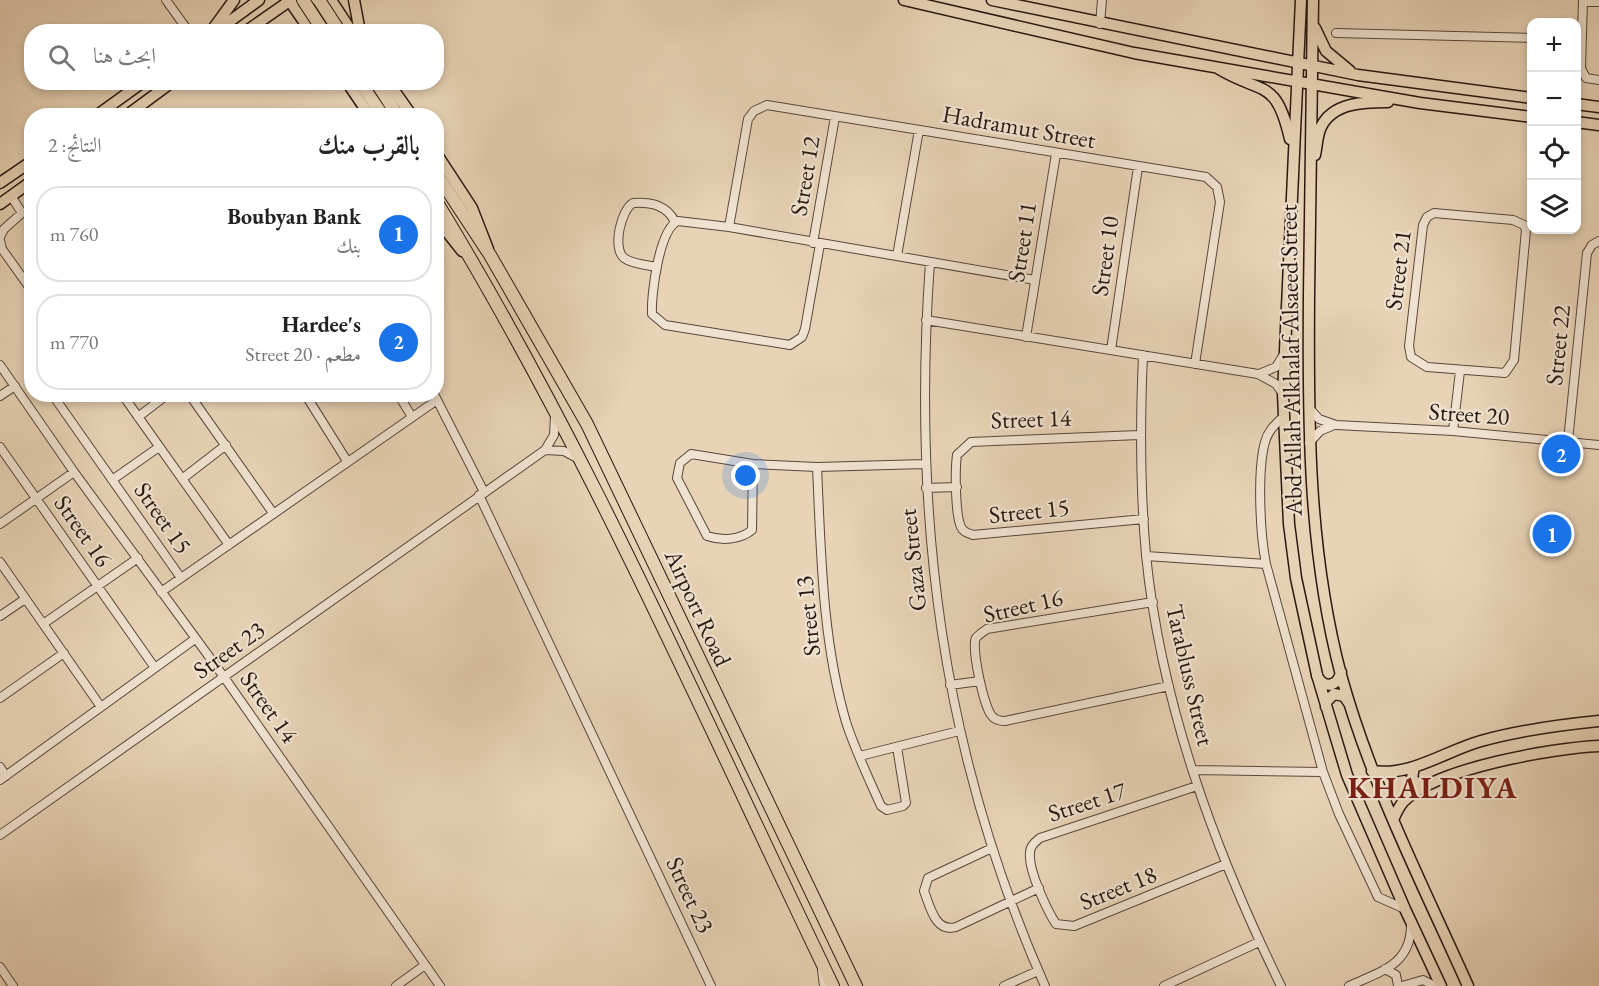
<!DOCTYPE html>
<html lang="ar">
<meta charset="utf-8">
<style>
:root{--surface:#fff;--page:#f2f2f2;--text:#222;--muted:#767676;--line:#e0e0e0;--accent:#1a73e8}
body{margin:0;font-family:"EB Garamond",Amiri,serif;background:var(--page);color:var(--text);direction:rtl}
.controls{position:absolute;right:18px;top:18px;display:grid;overflow:hidden;border-radius:12px;box-shadow:0 3px 9px #0003}
.controls button{width:54px;height:54px;display:grid;place-items:center;padding:0;border:0;border-bottom:2px solid var(--line);background:var(--surface);color:var(--text);font:30px sans-serif}
.you{position:absolute;left:746px;top:476px;width:21px;height:21px;margin:-15px;border:4px solid #fff;border-radius:50%;background:#1a73e8;box-shadow:0 0 0 9px #1a73e833}
.badge{display:grid;place-items:center;width:39px;height:39px;border-radius:50%;background:var(--accent);color:#fff;font-size:20px;font-weight:700}
.pin{position:absolute;translate:-50% -50%;border:3px solid #fff;box-shadow:0 2px 6px #0006}
.list{margin:0;padding:0;list-style:none}
h2{display:flex;justify-content:space-between;align-items:center;height:78px;margin:0;padding:0 24px;font-size:26px}
h2 small{font-size:20px;font-weight:400;color:var(--muted)}
.list li{display:grid;grid-template-columns:39px 1fr auto;gap:18px;align-items:center;box-sizing:border-box;height:96px;margin:0 12px 12px;padding:0 12px;border:2px solid var(--line);border-radius:24px}
.list b{display:block;font-size:22px;white-space:nowrap}
.list p{margin:0;font-size:20px;white-space:nowrap;color:var(--muted)}
.list em{font-size:20px;font-style:normal;color:var(--muted)}
.icon{flex:none;width:33px;height:33px;fill:none;stroke:currentColor;stroke-width:2;stroke-linecap:round;stroke-linejoin:round}
.map{position:relative;flex:none;width:1599px;height:986px;overflow:hidden;direction:ltr}
.search{position:absolute;background:var(--surface);box-shadow:0 3px 9px #0003;left:24px;top:24px;width:420px;height:66px;display:flex;align-items:center;gap:15px;box-sizing:border-box;padding:0 21px;border-radius:24px;color:var(--muted);font-size:22px}
.panel{position:absolute;background:var(--surface);box-shadow:0 3px 9px #0003;left:24px;top:108px;width:420px;height:294px;border-radius:24px;direction:rtl}
.map>svg:first-child{display:block}
.lines{fill:none;stroke-linecap:round;stroke-linejoin:round}
.minor-casing{stroke:#59473a;stroke-width:10}
.major-casing{stroke:#291811;stroke-width:13}
.highway-casing{stroke:#291811;stroke-width:14}
.minor{stroke:#f0e2d0;stroke-width:8}
.major{stroke:#e8d3b6;stroke-width:10}
.highway{stroke:#e8d3b6;stroke-width:12}
.highway-bridge-casing{stroke:#291811;stroke-width:14;stroke-linecap:butt}
.highway-bridge{stroke:#e8d3b6;stroke-width:12}
.labels{text-anchor:middle;stroke-width:4.5;stroke-linejoin:round;paint-order:stroke}
.street-label{font-size:24px;fill:#291811;stroke:#f0e2d0}
.district-label{font-size:30px;font-weight:bold;letter-spacing:1.5px;fill:#7a1f14;stroke:#f0e2d0}
</style>
<div class="map">
<svg width="1599" height="986" viewBox="0 0 1599 986">
<rect width="100%" height="100%" fill="#e8d3b6"/>
<filter id="stains"><feTurbulence type="fractalNoise" baseFrequency=".00333" numOctaves="4"/><feColorMatrix values="0 0 0 0 .2 0 0 0 0 .09 0 0 0 0 .02 0 0 0 .5 -.17"/></filter>
<radialGradient id="worn" r=".72"><stop offset=".6" stop-color="#630" stop-opacity="0"/><stop offset="1" stop-color="#630" stop-opacity=".3"/></radialGradient>
<g class="lines">
<!-- minor casing -->
<g class="minor-casing">
<path id="minor" d="M166 0 189 32
M1583 0 1581 68 1586 78 1599 80
M1583 2H1599
M1100 24 1102 0
M1336 33 1532 38
M1434 213 1513 220 1524 225 1526 230 1514 360 1505 373 1427 367 1411 357 1409 346 1423 225 1427 217Z
M729 227 748 119 754 111 767 105 1206 177 1217 187 1220 202 1195 364
M0 237 4 229 22 213 11 196
M0 240 2 249 32 291
M813 243 835 117
M820 244 805 329 802 337 790 345 665 325 652 314C651 295 659 229 678 221L729 227 1035 280
M897 256 919 130
M930 262C912 515 941 752 1045 986
M657 267C647 265 632 264 624 258 612 248 621 210 633 203 651 202 667 205 675 222
M926 320 1258 374 1276 384 1283 394
M1026 337 1056 154
M1111 350 1138 167
M1143 355C1140 422 1140 488 1146 555 1161 705 1215 851 1281 986
M0 365 74 472 224 677 440 986
M1259 374 1276 367 1284 354
M52 394 181 578
M122 394 229 545
M189 394 273 513
M305 394 347 461
M398 394 412 417
M434 394 484 492
M0 396 15 386
M1309 408 1319 419 1336 425 1453 431 1599 445
M1284 416C1276 424 1268 430 1265 442 1257 471 1260 534 1266 564L1323 772 1339 814 1378 897 1405 909
M138 417 168 394
M1453 431 1460 371
M1139 435 971 442 957 455C955 469 955 514 961 527 963 532 968 533 973 535L1144 519
M1568 441 1587 253 1592 245 1599 241
M1309 443 1320 431 1334 425
M0 447 155 668
M545 450 564 451 579 459
M753 464 752 530C740 540 722 541 707 536L677 478 680 463 691 454 753 464 817 467 925 464
M817 467C821 552 822 640 846 722 855 750 869 779 881 806L887 810 903 806 906 803 897 747
M182 479 226 445
M112 480 159 447
M926 488 957 487
M479 495 711 986
M0 524 74 472
M1146 556 1266 564
M0 562 101 707
M161 592 437 400
M1153 602 987 629C983 632 979 634 976 638 971 648 984 708 992 716 995 720 1000 721 1005 721L1169 686
M0 616 25 599
M43 624 138 558
M950 685 980 681
M0 698 64 653
M860 756 959 731
M0 767 6 776
M1193 770 1323 772
M0 780 195 639
M1197 786 1040 838C1035 842 1030 846 1030 853 1028 870 1047 910 1056 924L1074 926 1226 864
M0 835 545 450 554 435 555 415
M992 848 928 878 924 891C930 906 935 933 956 927L1039 888
M0 967 13 986
M1385 969 1396 975 1398 986
M822 970 824 986
M396 986 425 965
M1004 986 1038 971
M1164 986 1259 942
M1349 986C1381 971 1412 965 1411 923
M1402 986 1423 980 1435 986"/>
</g>
<!-- major casing -->
<g class="major-casing">
<path id="major" d="M289 0 311 32
M331 0 352 32
M354 0 360 32
M904 0 1134 53 1420 103 1532 117
M992 0 1358 75 1532 98
M1301 0 1283 394 1289 524 1296 578 1317 675 1347 775 1405 909 1441 986
M1313 0C1312 98 1311 197 1309 296 1308 424 1308 550 1341 675 1371 784 1422 883 1468 986
M1315 28 1326 51 1350 71
M213 29 234 0
M215 32 259 0
M245 32 291 0
M314 32C316 17 327 10 341 15
M1219 69C1263 95 1276 78 1290 139
M347 82 370 116
M388 82 412 116
M1576 104 1599 107
M96 116 143 82
M126 116 172 82
M1576 122 1599 125
M436 153 472 208 488 249
M1315 155C1317 146 1317 135 1321 127 1333 102 1365 102 1388 102
M0 183 32 161
M0 204 32 181
M436 218 462 251
M1317 676C1324 689 1338 687 1341 672
M1326 707V702L1334 694 1344 696 1349 703
M1414 767 1412 778 1419 786 1425 787
M1372 771C1411 777 1445 751 1481 741 1520 730 1559 725 1599 721
M1393 820C1396 813 1399 806 1404 801 1436 768 1554 748 1599 746"/>
</g>
<!-- highway casing -->
<g class="highway-casing">
<path id="highway" d="M360 82 383 116
M376 82 398 116
M436 173 490 255 587 424 856 986
M436 201C589 451 706 723 833 986"/>
</g>
<!-- minor -->
<use href="#minor" class="minor"/>
<!-- major -->
<use href="#major" class="major"/>
<!-- highway -->
<use href="#highway" class="highway"/>
<!-- highway-bridge casing -->
<g class="highway-bridge-casing">
<path id="highway-bridge" d="M303 0 324 32
M319 0 340 32"/>
</g>
<!-- highway-bridge -->
<use href="#highway-bridge" class="highway-bridge"/>
</g>
<g class="labels">
<!-- street labels -->
<g class="street-label">
<text transform="translate(1019 127) rotate(10)" y="8">Hadramut Street</text>
<text transform="translate(805 176) rotate(-80)" y="8">Street 12</text>
<text transform="translate(1022 242) rotate(-81)" y="8">Street 11</text>
<text transform="translate(1105 256) rotate(-82)" y="8">Street 10</text>
<text transform="translate(1398 270) rotate(-83)" y="8">Street 21</text>
<text transform="translate(1558 345) rotate(-84)" y="8">Street 22</text>
<text transform="translate(1291 360) rotate(-91)" y="8">Abd Allah Alkhalaf Alsaeed Street</text>
<text transform="translate(1469 414) rotate(4)" y="8">Street 20</text>
<text transform="translate(1031 419) rotate(-2)" y="8">Street 14</text>
<text transform="translate(1029 511) rotate(-6)" y="8">Street 15</text>
<text transform="translate(163 518) rotate(55)" y="8">Street 15</text>
<text transform="translate(83 531) rotate(55)" y="8">Street 16</text>
<text transform="translate(913 560) rotate(-96)" y="8">Gaza Street</text>
<text transform="translate(1023 606) rotate(-13)" y="8">Street 16</text>
<text transform="translate(698 608) rotate(65)" y="8">Airport Road</text>
<text transform="translate(808 616) rotate(-96)" y="8">Street 13</text>
<text transform="translate(229 650) rotate(-35)" y="8">Street 23</text>
<text transform="translate(1190 675) rotate(77)" y="8">Tarabluss Street</text>
<text transform="translate(269 707) rotate(55)" y="8">Street 14</text>
<text transform="translate(1087 802) rotate(-18)" y="8">Street 17</text>
<text transform="translate(1118 888) rotate(-22)" y="8">Street 18</text>
<text transform="translate(690 895) rotate(65)" y="8">Street 23</text>
</g>
<!-- district labels -->
<g class="district-label">
<text x="1433" y="798">KHALDIYA</text>
</g>
</g>
<rect width="100%" height="100%" filter="url(#stains)"/>
<rect width="100%" height="100%" fill="url(#worn)"/>
</svg>
<div class="controls">
<button>+</button>
<button>−</button>
<button><svg class="icon" aria-label="locate" viewBox="0 0 24 24"><circle cx="12" cy="12" r="6"/><path d="M12 2v4M12 18v4M2 12h4M18 12h4"/></svg></button>
<button><svg class="icon" aria-label="layers" viewBox="0 0 24 24"><path d="M12 4l9 5-9 5-9-5zM3 14l9 5 9-5"/></svg></button>
</div>
<div class="you"></div>
<div class="pin badge" style="left:1552px;top:534px">1</div>
<div class="pin badge" style="left:1561px;top:454px">2</div>
<div class="search"><svg class="icon" aria-label="search" viewBox="0 0 24 24"><circle cx="10" cy="10" r="6"/><path d="M15 15l6 6"/></svg>ابحث هنا</div>
<section class="panel">
<h2>بالقرب منك<small>النتائج: 2</small></h2>
<ul class="list">
<li><span class="badge">1</span><div><b>Boubyan Bank</b><p>بنك</p></div><em>760 m</em></li>
<li><span class="badge">2</span><div><b>Hardee's</b><p>مطعم · Street 20</p></div><em>770 m</em></li>
</ul>
</section>
</div>
